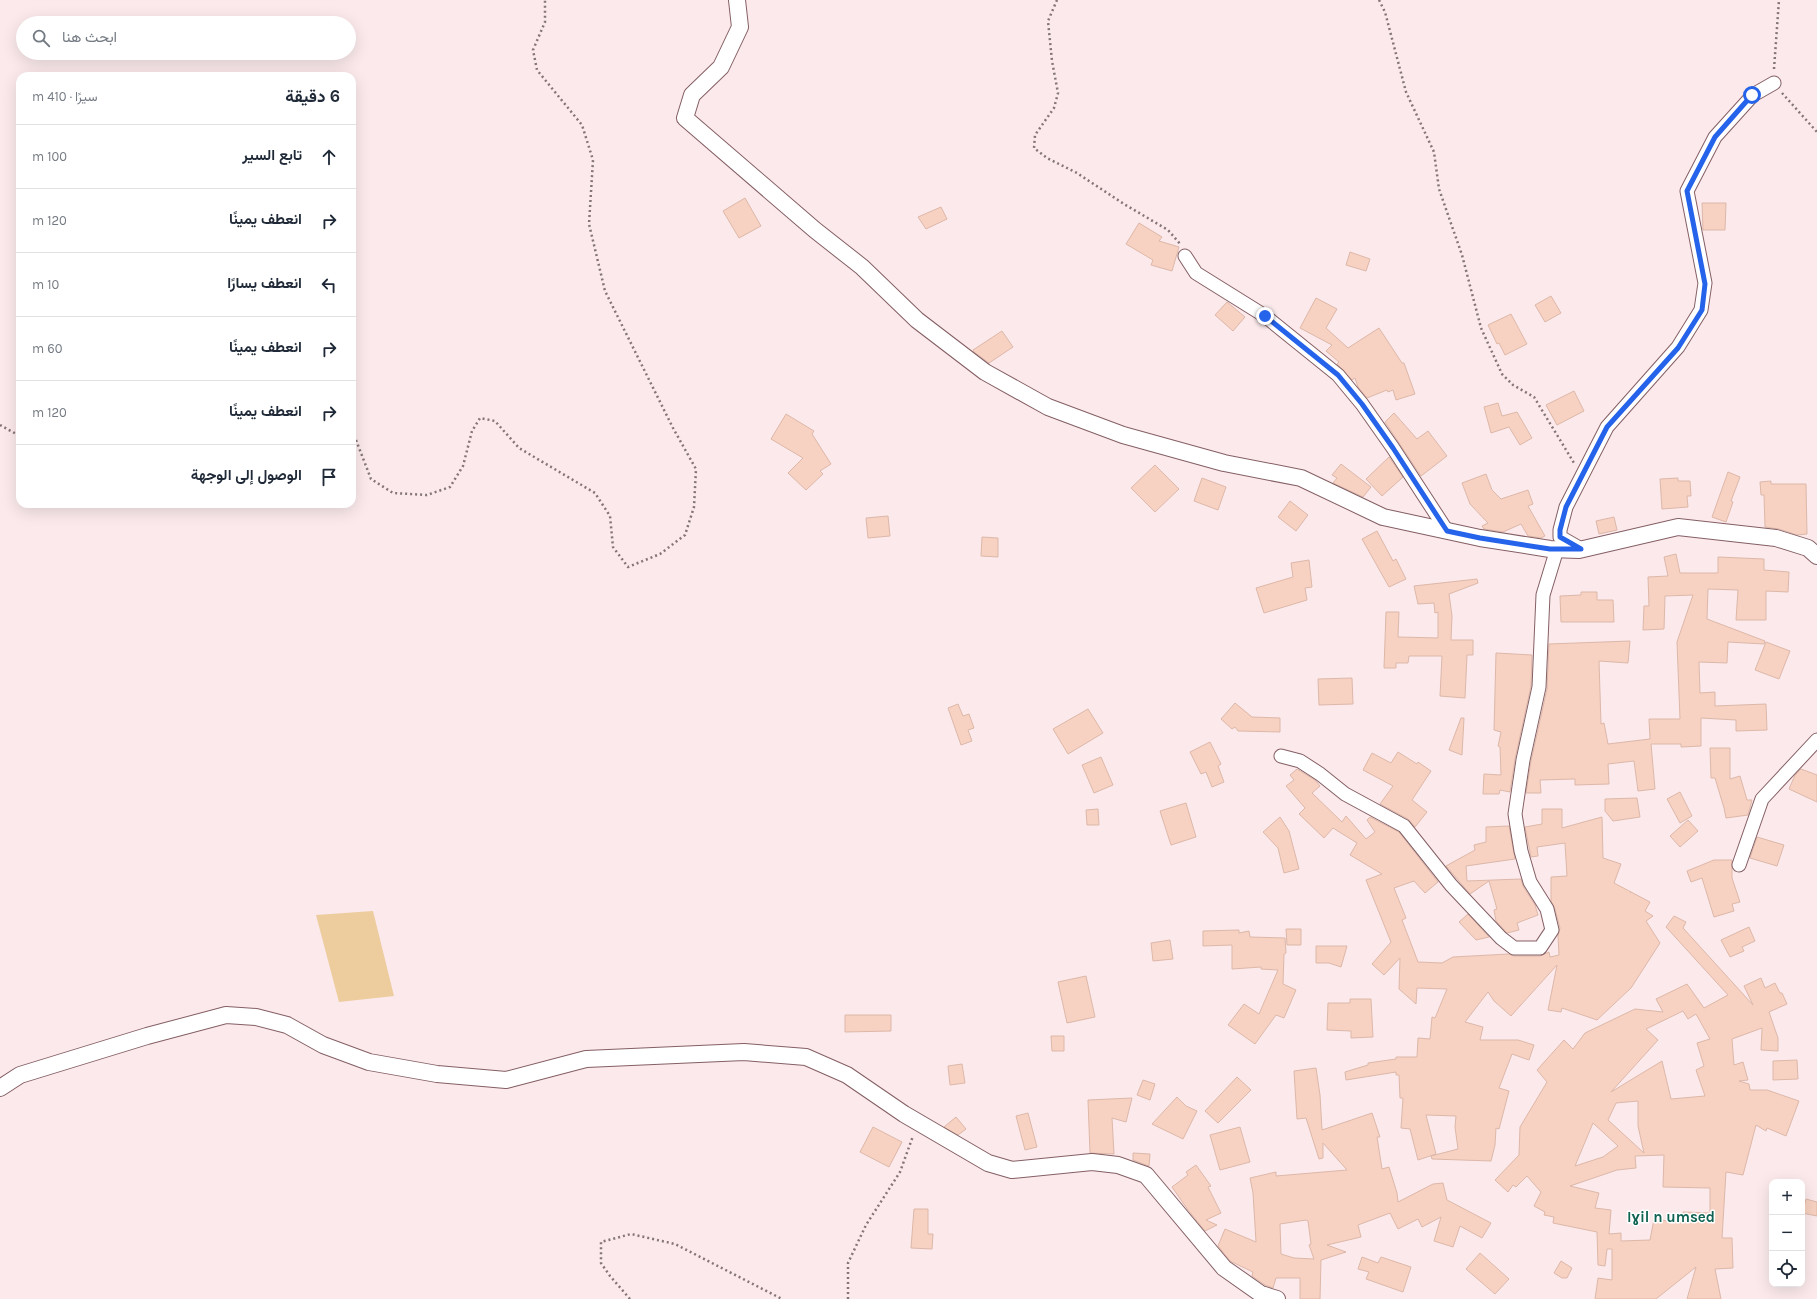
<!DOCTYPE html>
<html lang="ar">
<meta charset="utf-8">
<style>
:root{--surface:#fff;--page:#f2f2f3;--text:#1f2937;--muted:#747a83;--line:#e0e1e3}
body{margin:0;font-family:Karla,Vazirmatn,sans-serif;background:var(--page);color:var(--text);direction:rtl}
.controls{position:absolute;right:12px;bottom:12px;display:grid;overflow:hidden;border-radius:8px;box-shadow:0 4px 16px #0002}
.controls button{width:36px;height:36px;display:grid;place-items:center;padding:0;border:0;border-bottom:1px solid var(--line);background:var(--surface);color:var(--text);font:20px sans-serif}
.stop{position:absolute;width:12px;height:12px;margin:-9px;border:3px solid #2563eb;border-radius:50%;background:#fff}
.stop.end{background:#2563eb;border-color:#fff;box-shadow:0 1px 4px #0008}
.list{margin:0;padding:0;list-style:none}
h2{display:flex;justify-content:space-between;align-items:center;height:52px;margin:0;padding:0 16px;font-size:17px}
h2 small{font-size:13px;font-weight:400;color:var(--muted)}
.list li{display:grid;grid-template-columns:26px 1fr auto;gap:12px;align-items:center;box-sizing:border-box;height:64px;padding:0 16px;border-top:1px solid var(--line)}
.list b{display:block;font-size:15px;white-space:nowrap}
.list em{font-size:13px;font-style:normal;color:var(--muted)}
.icon{flex:none;width:22px;height:22px;fill:none;stroke:currentColor;stroke-width:2;stroke-linecap:round;stroke-linejoin:round}
.map{position:relative;flex:none;width:1817px;height:1299px;overflow:hidden;direction:ltr}
.search{position:absolute;background:var(--surface);box-shadow:0 4px 16px #0002;left:16px;top:16px;width:340px;height:44px;display:flex;align-items:center;gap:10px;box-sizing:border-box;padding:0 14px;border-radius:22px;color:var(--muted);font-size:15px}
.panel{position:absolute;background:var(--surface);box-shadow:0 4px 16px #0002;left:16px;top:72px;width:340px;height:436px;border-radius:12px;direction:rtl}
.map>svg:first-child{display:block}
.green{fill:#edcc9e}
.building{fill:#f7d1c1;stroke:#ddb8a9;fill-rule:evenodd}
.lines{fill:none;stroke-linecap:round;stroke-linejoin:round}
.minor-casing{stroke:#845f64;stroke-width:15}
.tertiary-casing{stroke:#845f64;stroke-width:18}
.path{stroke:#847577;stroke-width:2.5;stroke-dasharray:2 3;stroke-linecap:butt}
.minor{stroke:#fff;stroke-width:13}
.tertiary{stroke:#fff;stroke-width:16}
.route{stroke:#2563eb;stroke-width:5}
.labels{text-anchor:middle;stroke-width:3;stroke-linejoin:round;paint-order:stroke}
.quarter-label{font-size:15px;font-weight:bold;fill:#106352;stroke:#fff}
</style>
<div class="map">
<svg width="1817" height="1299" viewBox="0 0 1817 1299">
<rect width="100%" height="100%" fill="#fbe9eb"/>
<!-- green -->
<path class="green" d="M373 911 394 996 339 1002 316 915Z"/>
<!-- building -->
<path class="building" d="M745 198 761 226 739 238 723 211Z
M1702 203H1726L1725 230H1703Z
M941 207 947 219 926 229 918 217Z
M1139 223 1162 237 1159 241 1179 247 1172 271 1151 265 1153 260 1126 244Z
M1350 252 1370 259 1366 271 1346 265Z
M1551 296 1561 313 1545 322 1535 305Z
M1316 298 1337 309 1326 328 1348 348 1379 328 1402 363H1404L1415 394 1396 400 1393 390 1388 392 1387 390 1367 398 1358 387 1355 378 1352 380 1337 364 1339 362 1326 351 1332 345 1300 328Z
M1227 302 1245 317 1233 331 1215 315Z
M1511 314 1527 344 1505 355 1499 343 1497 344 1488 325Z
M1002 331 1013 347 989 363 974 352 973 350Z
M1574 391 1584 411 1557 425 1546 405Z
M1498 403 1502 416 1517 412 1532 438 1520 445 1509 427 1491 433 1484 407Z
M1394 413 1417 439 1428 431 1447 456 1421 476 1385 422Z
M786 414 814 431 812 434 831 464 820 471 823 474 806 490 788 473 803 458 771 439Z
M1389 457 1403 477 1382 496 1366 479Z
M1341 464 1371 487 1363 497 1333 483 1337 478 1332 475Z
M1155 465 1179 489 1155 512 1131 488Z
M1728 472 1740 477 1731 501 1733 502 1726 522 1712 517Z
M1486 474 1492 490 1501 499 1528 490 1533 504 1528 506 1545 536 1541 538 1528 536 1521 524 1503 532 1484 529 1482 526 1488 523 1470 504 1462 483Z
M1202 478 1226 487 1218 510 1194 501Z
M1678 478V481H1690L1691 496H1687L1688 507 1662 509 1660 479Z
M1771 481V484H1806L1807 534 1797 535 1779 529 1765 527 1764 495H1761L1760 482Z
M1290 501 1308 515 1296 531 1278 517Z
M888 516 890 536 868 538 866 518Z
M1614 517 1617 530 1599 534 1596 521Z
M1377 531 1393 561 1396 559 1406 579 1389 587 1362 539Z
M982 537 998 538V557L981 556Z
M1676 554 1680 573H1718V557L1764 559V570L1789 572 1788 592 1766 591V620H1736L1738 590 1708 589 1707 619 1765 641 1764 644 1728 642 1727 663 1699 662 1700 693 1715 692V706L1766 704 1767 730 1736 731V720L1701 718V746L1681 747V744H1651L1655 789 1638 791 1634 761 1608 764 1609 784 1575 785V779L1540 780 1541 793H1526L1531 761 1547 689 1549 644 1630 641 1628 663 1599 661 1601 724 1604 723 1608 744 1650 739 1649 719H1680L1677 642 1693 595 1665 596 1664 629 1643 630 1644 606H1649L1648 577 1668 576 1664 557Z
M1309 560 1312 587 1305 588 1307 600 1264 613 1256 588 1293 577 1291 563Z
M1477 579 1478 583 1449 594 1452 616 1451 640H1473V655H1467L1465 698 1440 696 1442 656H1409L1408 663H1396V668H1384L1386 612H1399L1398 637 1438 638V612L1435 613 1434 603 1418 604 1414 586Z
M1581 592H1597V600H1613L1614 622H1561L1560 596 1581 595Z
M1766 642 1790 651 1779 679 1755 670Z
M1496 653 1532 655 1531 686 1515 759 1510 792 1500 790 1499 794H1483L1484 774 1501 775 1500 747 1498 746 1501 732 1494 730Z
M1352 678 1353 704 1319 705 1318 679Z
M1235 703 1252 717 1280 718V732L1238 731 1235 727 1232 729 1221 719Z
M958 704 963 716 969 714 974 728 968 730 972 741 961 745 948 708Z
M1088 709 1103 733 1068 754 1053 729Z
M1461 718H1464L1462 755 1449 750Z
M1210 742 1221 764 1218 766 1224 782 1212 787 1206 772 1201 774 1190 752Z
M1710 748H1730V779L1740 776 1747 800H1752L1748 815 1726 818 1724 808 1715 778H1711Z
M1398 752 1417 764 1418 762 1431 771 1412 800 1427 812 1415 827 1408 819 1380 804 1393 786 1363 770 1372 753 1391 763Z
M1101 757 1113 785 1094 793 1082 765Z
M1297 769 1315 780 1320 786 1312 793 1342 822 1346 816 1366 839 1375 832 1367 820 1370 817 1399 832 1438 882 1425 893 1414 881 1394 888 1406 918 1402 920 1418 962 1442 963 1453 957 1509 954 1514 956H1540L1549 952 1550 957 1559 955 1558 936 1560 928 1555 909 1551 901V877L1567 876 1565 843 1537 847 1538 856 1531 857 1525 827 1542 824V809H1562V828L1602 817 1603 858 1621 864 1614 883 1631 892 1630 893 1631 892 1650 902 1645 911 1653 916 1646 921 1660 943 1631 988 1597 1020 1562 1008 1561 1012 1548 1010 1557 965 1511 1016 1494 1001 1488 992 1465 1022 1483 1027 1480 1040H1518L1534 1045 1529 1060 1512 1054 1499 1088 1509 1091 1499 1129 1496 1128 1495 1145 1491 1161 1432 1159 1431 1156 1458 1149 1455 1127 1456 1116 1426 1115 1436 1154 1418 1160 1410 1129 1401 1128 1403 1098H1400L1399 1075H1396V1072L1346 1080 1345 1072 1368 1065V1063L1396 1059V1057H1417L1418 1038 1430 1039 1432 1017 1435 1018 1447 989 1417 988 1416 1004 1399 989 1400 958 1384 975 1372 964 1391 942 1366 880 1382 874 1350 855 1357 843 1333 828 1324 838 1299 814 1305 808 1286 786 1294 780 1290 775Z
M1801 769 1817 775V802L1789 789 1795 775Z
M1680 792 1692 816 1680 823 1667 799Z
M1637 798 1640 817 1613 821 1605 811V799Z
M1186 803 1196 837 1171 845 1160 811Z
M1098 809 1099 825H1087L1086 810Z
M1280 817 1289 831 1299 869 1284 873 1278 848 1263 832Z
M1688 820 1698 831 1680 847 1670 836Z
M1509 826 1515 859 1466 866 1467 881 1521 879 1523 886 1535 905 1538 915 1517 923 1519 930 1507 933 1496 921 1494 910 1497 909 1489 881 1470 894 1446 866 1475 850 1474 845 1486 842V827Z
M1757 837 1784 845 1777 866 1750 858Z
M1714 860H1732V878L1740 902 1732 904 1734 911 1714 917 1702 878 1691 882 1687 871Z
M1468 914 1489 937 1476 940 1459 922Z
M1674 916 1686 922 1683 928 1753 1005 1744 986 1761 978 1765 988 1775 983 1780 993H1782L1787 1004 1769 1012 1778 1038V1051L1761 1050 1762 1028 1732 1039 1734 1065 1743 1062 1748 1080 1739 1081 1749 1084 1750 1090H1767L1799 1101 1786 1136 1767 1128 1766 1131 1756 1125 1743 1175 1726 1172 1722 1238H1732L1733 1268 1715 1269 1721 1299H1687L1696 1267 1656 1299H1595L1598 1278 1612 1280V1249H1607L1605 1266 1598 1265 1597 1232 1553 1223 1554 1217 1544 1215 1545 1212 1534 1206 1541 1192 1527 1176 1516 1187 1513 1185 1508 1192 1495 1180 1519 1155 1520 1127 1547 1082 1537 1070 1564 1040 1573 1049 1585 1033 1635 1009 1663 1012 1656 999 1687 984 1704 1008 1728 995 1666 927ZM1683 1011 1688 1019 1696 1014 1710 1039 1697 1043 1704 1066 1696 1070 1705 1096 1671 1099 1662 1061 1611 1092 1658 1040 1646 1029ZM1638 1101V1126L1644 1153 1608 1120 1616 1103ZM1593 1123 1618 1146 1603 1157 1575 1166ZM1664 1155 1663 1187 1710 1188V1213L1683 1212 1681 1223 1654 1219 1650 1240 1621 1241V1233L1609 1234 1611 1210 1595 1208 1599 1193 1570 1186 1617 1170 1636 1168 1635 1156Z
M1749 927 1755 941 1742 947 1744 951 1730 957 1721 940Z
M1286 929H1301V945H1287Z
M1239 930V933L1249 931 1250 937 1285 938 1286 953 1284 954 1283 984 1296 990 1284 1018 1276 1015 1255 1044 1228 1025 1244 1004 1259 1014 1278 970 1261 969V967L1232 969V945L1203 946V931Z
M1170 940 1173 959 1153 961 1151 943Z
M1316 946H1347L1341 967 1329 963H1316Z
M1086 976 1095 1017 1067 1023 1058 982Z
M1350 999H1371L1373 1037 1351 1038V1031L1327 1030 1328 1003H1350Z
M845 1015H891V1031L845 1032Z
M1051 1036H1064V1051H1052Z
M1797 1060 1798 1079 1773 1080V1061Z
M962 1064 965 1083 950 1085 948 1066Z
M1316 1068 1320 1095 1322 1130 1372 1113 1380 1137H1377L1382 1169 1389 1167 1397 1193 1398 1202 1433 1184 1443 1183 1447 1200 1491 1223 1482 1238 1460 1226 1453 1247 1434 1241 1441 1217 1422 1227 1418 1219 1398 1229 1390 1213 1358 1225 1361 1237 1327 1245 1346 1252 1321 1260 1320 1299H1300V1278H1276L1273 1288 1265 1285 1252 1276 1253 1272 1230 1261 1218 1246 1225 1229 1256 1242 1253 1193 1250 1178 1276 1172V1176L1347 1170 1323 1143V1158L1319 1159 1306 1118 1297 1119 1294 1071ZM1306 1220 1308 1221 1311 1244 1309 1245 1314 1259 1294 1258 1281 1254 1280 1224Z
M1237 1077 1251 1090 1218 1123 1205 1111Z
M1143 1080 1155 1084 1150 1100 1137 1095Z
M1177 1097 1186 1106 1197 1111 1183 1139 1152 1124Z
M1132 1098 1126 1122 1112 1118 1114 1154 1090 1153 1088 1100Z
M1028 1113 1037 1147 1025 1150 1016 1116Z
M956 1117 966 1129 958 1135 944 1127Z
M873 1127 902 1142 889 1167 860 1152Z
M1240 1127 1250 1162 1220 1170 1210 1135Z
M1133 1153 1150 1154 1149 1166 1133 1160Z
M1196 1165 1211 1186 1208 1187 1221 1213 1206 1220 1217 1225 1205 1231 1188 1210 1172 1187 1188 1175 1186 1172Z
M1806 1199 1817 1202V1216L1802 1213Z
M914 1209H928V1234H933L932 1249 911 1248Z
M1480 1253 1509 1279 1495 1294 1466 1269Z
M1362 1257 1378 1263 1381 1257 1411 1267 1403 1292 1366 1279 1369 1272 1358 1269Z
M1561 1261 1572 1268 1567 1278H1562L1554 1273Z"/>
<g class="lines">
<!-- minor casing -->
<g class="minor-casing">
<path id="minor" d="M1185 256 1196 273 1265 316 1338 375 1362 404 1393 448 1447 531
M1581 549 1560 537V530L1566 507 1607 427 1678 347 1701 310 1705 283 1687 191 1715 137 1753 95 1774 83
M1281 756 1300 761 1320 774 1345 794 1404 826 1451 885 1501 938 1514 948H1540L1552 930 1547 909 1530 882 1521 851 1515 814 1523 760 1539 687 1543 595 1557 549
M1739 865 1762 799 1817 740"/>
</g>
<!-- tertiary casing -->
<g class="tertiary-casing">
<path id="tertiary" d="M737 0 740 27 721 67 692 95 685 118 815 230 862 267 917 320 985 372 1048 407 1123 435 1224 463 1301 478 1383 517 1480 538 1550 549 1579 550 1678 527 1776 538 1808 548 1817 556
M0 1088 20 1075 147 1036 226 1015 256 1017 287 1025 323 1045 369 1062 437 1074 506 1080 586 1059 744 1052 806 1057 847 1075 904 1114 988 1163 1012 1170 1092 1162 1118 1165 1146 1175 1224 1268 1261 1294 1277 1299"/>
</g>
<!-- path -->
<path class="path" d="M1057 0 1048 21 1052 61 1058 93 1054 108 1035 135 1034 148 1047 158 1077 173 1124 204 1168 230 1181 245
M1379 0 1385 12 1406 92 1434 152 1439 189 1462 255 1481 328 1502 374 1513 385 1534 397 1574 463
M1774 69 1779 0
M1782 93 1817 132
M0 425 20 436
M352 437 356 440 371 479 393 493 427 495 450 487 463 466 472 431 480 418 495 421 519 448 595 493 610 516 613 547 628 567 660 554 685 535 694 507 696 469 673 428 605 291 589 224 593 160 582 125 537 70 533 50 545 22V0
M630 1299 610 1276 601 1263V1242L631 1234 675 1244 782 1299
M848 1299V1263L866 1225 900 1172 913 1136"/>
<!-- minor -->
<use href="#minor" class="minor"/>
<!-- tertiary -->
<use href="#tertiary" class="tertiary"/>
</g>
<g class="lines">
<!-- route -->
<path class="route" d="M1265 316 1338 375 1362 404 1393 448 1447 531 1480 538 1550 549H1581L1560 537V530L1566 507 1607 427 1678 348 1702 310 1705 284 1687 191 1715 137 1752 95"/>
</g>
<g class="labels">
<!-- quarter labels -->
<g class="quarter-label">
<text x="1671" y="1222">Iɣil n umsed</text>
</g>
</g>
</svg>
<div class="controls">
<button>+</button>
<button>−</button>
<button><svg class="icon" aria-label="locate" viewBox="0 0 24 24"><circle cx="12" cy="12" r="6"/><path d="M12 2v4M12 18v4M2 12h4M18 12h4"/></svg></button>
</div>
<div class="stop" style="left:1752px;top:95px"></div>
<div class="stop end" style="left:1265px;top:316px"></div>
<div class="search"><svg class="icon" aria-label="search" viewBox="0 0 24 24"><circle cx="10" cy="10" r="6"/><path d="M15 15l6 6"/></svg>ابحث هنا</div>
<section class="panel">
<h2>6 دقيقة<small>سيرًا · 410 m</small></h2>
<ul class="list">
<li><svg class="icon" aria-label="ahead" viewBox="0 0 24 24"><path d="M12 20V5M6 11l6-6 6 6"/></svg><div><b>تابع السير</b></div><em>100 m</em></li>
<li><svg class="icon" aria-label="right" viewBox="0 0 24 24"><path d="M7 20v-9h11M14 6l5 5-5 5"/></svg><div><b>انعطف يمينًا</b></div><em>120 m</em></li>
<li><svg class="icon" aria-label="left" viewBox="0 0 24 24"><path d="M17 20v-9H6M10 6l-5 5 5 5"/></svg><div><b>انعطف يسارًا</b></div><em>10 m</em></li>
<li><svg class="icon" aria-label="right" viewBox="0 0 24 24"><path d="M7 20v-9h11M14 6l5 5-5 5"/></svg><div><b>انعطف يمينًا</b></div><em>60 m</em></li>
<li><svg class="icon" aria-label="right" viewBox="0 0 24 24"><path d="M7 20v-9h11M14 6l5 5-5 5"/></svg><div><b>انعطف يمينًا</b></div><em>120 m</em></li>
<li><svg class="icon" aria-label="arrive" viewBox="0 0 24 24"><path d="M6 21V4h12l-3 4 3 4H6"/></svg><div><b>الوصول إلى الوجهة</b></div></li>
</ul>
</section>
</div>
